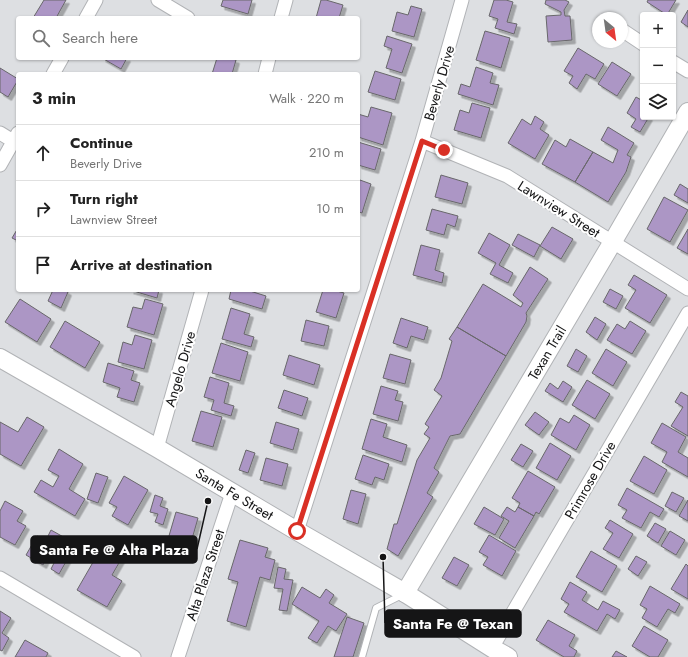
<!DOCTYPE html>
<meta charset="utf-8">
<style>
:root{--surface:#fff;--page:#f2f2f2;--text:#222;--muted:#767676;--line:#e0e0e0}
body{margin:0;font-family:Jost,sans-serif;background:var(--page);color:var(--text)}
.controls{position:absolute;right:12px;top:12px;display:grid;overflow:hidden;border-radius:4px;box-shadow:0 1px 3px #0004}
.controls button{width:36px;height:36px;display:grid;place-items:center;padding:0;border:0;border-bottom:1px solid var(--line);background:var(--surface);color:var(--text);font:20px sans-serif}
.compass{position:absolute;left:592px;top:12px;width:36px;height:36px;border-radius:50%;background:var(--surface);box-shadow:0 1px 3px #0004;rotate:151deg}
.stop{position:absolute;width:12px;height:12px;margin:-9px;border:3px solid #d93025;border-radius:50%;background:#fff}
.stop.end{background:#d93025;border-color:#fff;box-shadow:0 1px 4px #0008}
.list{margin:0;padding:0;list-style:none}
h2{display:flex;justify-content:space-between;align-items:center;height:52px;margin:0;padding:0 16px;font-size:17px}
h2 small{font-size:13px;font-weight:400;color:var(--muted)}
.list li{display:grid;grid-template-columns:26px 1fr auto;gap:12px;align-items:center;box-sizing:border-box;height:56px;padding:0 16px;border-top:1px solid var(--line)}
.list b{display:block;font-size:15px;white-space:nowrap}
.list p{margin:0;font-size:13px;white-space:nowrap;color:var(--muted)}
.list em{font-size:13px;font-style:normal;color:var(--muted)}
.icon{flex:none;width:22px;height:22px;fill:none;stroke:currentColor;stroke-width:2;stroke-linecap:round;stroke-linejoin:round}
.map{position:relative;flex:none;width:688px;height:657px;overflow:hidden}
.search{position:absolute;background:var(--surface);box-shadow:0 1px 3px #0004;left:16px;top:16px;width:344px;height:44px;display:flex;align-items:center;gap:10px;box-sizing:border-box;padding:0 14px;border-radius:4px;color:var(--muted);font-size:15px}
.panel{position:absolute;background:var(--surface);box-shadow:0 1px 3px #0004;left:16px;top:72px;width:344px;height:220px;border-radius:4px}
.map>svg:first-child{display:block}
.building{fill:#ac96c5;stroke:#68676a;filter:url(#shadow)}
.lines{fill:none;stroke-linecap:round;stroke-linejoin:round}
.lane-casing{stroke:#b1b3b6;stroke-width:8}
.street-casing{stroke:#b1b3b6;stroke-width:15}
.secondary-casing{stroke:#b1b3b6;stroke-width:20}
.lane{stroke:#fff;stroke-width:6}
.street{stroke:#fff;stroke-width:13}
.secondary{stroke:#fff;stroke-width:18}
.route{stroke:#d93025;stroke-width:5}
.labels{text-anchor:middle;stroke-width:4;stroke-linejoin:round;paint-order:stroke}
.street-label{font-size:14px;fill:#151516;stroke:#fff}
.leader{fill:none;stroke:#151516;stroke-width:1.5}
.callout-dot{fill:#151516;stroke:#fff;stroke-width:1.5}
.callout{fill:#151516;stroke:#151516;stroke-width:1.5}
.callout-label{font-size:15px;text-anchor:middle;font-weight:bold;fill:#fff}
</style>
<div class="map">
<svg width="688" height="657" viewBox="0 0 688 657">
<defs>
<filter id="shadow"><feDropShadow dx="3.5" dy="3.5" stdDeviation="0" flood-color="#0004"/></filter>
</defs>
<rect width="100%" height="100%" fill="#dddfe2"/>
<!-- building -->
<path class="building" d="M44 0H66L56 18H33Z
M223 0H252L248 14 221 6Z
M321 0H326L343 5 339 18H316Z
M494 0H506L513 2 507 22 517 24 514 34 495 28 498 19 489 16Z
M546 0H565L569 2 564 10 565 16H570L572 40 548 42 546 16 561 15V12L545 4Z
M648 0H676L667 15 647 2Z
M411 6 422 9 414 37 392 31 397 12 408 15Z
M688 10V27L681 22Z
M485 31 510 38 501 68 476 60Z
M387 36 412 44 402 73 386 68 392 49 384 46Z
M578 48 604 64 595 79 586 74 577 89 569 83 573 76 564 71Z
M102 58H127L121 69Z
M217 58H229L236 60 232 74H212Z
M612 62 631 74 617 96 598 84Z
M476 67 493 73 490 83 499 85 493 105 458 94 461 84 470 87Z
M0 68 18 79V80L8 97 0 92Z
M375 71 401 79 395 100 368 92Z
M636 97 643 101V117H649L640 132 631 127 636 119 627 113Z
M472 103 490 108 481 138 454 130 460 110 469 113Z
M371 107 392 113 383 145 358 137V114L368 117Z
M535 116 544 122 540 129 549 135 535 159 508 143 522 119 531 125Z
M608 127 634 143 627 155 631 157 626 172 608 202 575 182 593 152 613 163 618 150 601 140Z
M570 139 593 152 575 182 542 164 555 140 566 147Z
M358 142 381 149 375 170 358 165Z
M441 175 468 183 462 204 435 197Z
M360 180 371 184 362 213 358 212V187Z
M680 184 688 189V203L674 195Z
M664 197 688 210 670 242 647 229Z
M432 209 458 216 455 227 447 224 444 235 426 230Z
M552 227 573 239 561 259 540 246Z
M18 228V241L12 238Z
M688 229V254L677 248Z
M489 233 510 245 499 265 513 273 508 283 490 274 496 263 478 253Z
M518 234 540 245 534 257 512 245Z
M421 245 440 250 435 270 444 273 442 283 413 275Z
M530 267 548 279 526 313 527 316 526 322 506 356 457 327 483 284 521 307 523 303 513 295Z
M634 275 667 295 650 323 625 308 636 290 628 285Z
M610 289 623 296 616 309 603 302Z
M53 290H64L68 292 61 308 48 301Z
M130 290H159L157 298Z
M231 290H250V291L266 296 262 309 229 299Z
M323 290H333L344 293 336 318 316 312Z
M20 299 51 319 37 342 5 322Z
M145 299 163 304 154 335 127 327 133 307 142 309Z
M231 308 250 314 244 334 254 337 251 347 222 339Z
M595 317 606 324 597 340 586 332Z
M401 318 428 327 424 340 411 336 407 348 393 343Z
M306 320 329 326 324 346 301 341Z
M65 321 100 342 85 368 50 347Z
M630 321 646 331 632 354 607 340 617 324 625 329Z
M457 327 506 356 460 434 450 436 434 468 439 472 427 493 433 497 398 556 387 549 394 524H397L417 460 430 438 424 434 429 427 425 424 442 396 434 390 441 378 452 341 449 339Z
M135 335 152 340 144 369 118 362 123 342 132 345Z
M221 343 248 352 240 381 212 373Z
M576 349 587 356 578 372 567 366Z
M606 349 627 362 613 386 592 373Z
M390 354 411 360 405 384 383 378Z
M289 355 320 365 314 385 283 375Z
M108 363 134 371 131 380 140 383 134 402 117 397 120 388 103 382Z
M210 377 229 383 224 403 234 406 231 416 211 410 214 400 204 397Z
M587 380 610 394 595 419 572 405Z
M563 381 572 387 563 402 545 391 550 383 558 389Z
M381 386 398 391 395 400 403 402 398 421 373 414Z
M284 390 308 398 302 416 278 408Z
M681 392 688 396V436L671 426 683 407 675 402Z
M201 411 222 417 213 447 192 441Z
M535 412 549 422 539 435 525 425Z
M574 415 590 425 576 450 551 435 560 418 569 423Z
M27 417 44 427 21 466 0 454V422L18 432Z
M371 419 387 424 383 437 407 445 402 462 362 449Z
M276 422 299 429 293 450 270 443Z
M662 423 686 437 678 452 688 458V477L662 462 667 452 651 443Z
M550 443 571 456 557 480 536 468Z
M521 444 533 451 523 467 511 460Z
M59 449 83 464 69 489 85 499 75 516 34 492 41 480 53 487 59 476 48 470Z
M246 450 255 453 248 473 239 470Z
M363 455 389 464 384 480 375 477 372 485 355 479Z
M644 456 667 470 654 494 630 481Z
M266 458 288 464 282 486 260 480Z
M528 471 555 487 539 514 536 512 534 516 518 507 520 503 512 498Z
M96 473 108 477 98 503 87 499Z
M124 476 148 490 128 525 112 516 117 507 109 503Z
M627 488 664 509 659 517 650 512 641 528 622 518 627 510 618 505Z
M351 490 366 494 358 524 343 519Z
M672 492 684 498 676 512 665 506Z
M155 495 163 498 160 506 168 509 163 525 155 522 158 514 150 512Z
M688 500V521L679 516Z
M5 501 23 511 17 521 26 526 15 545 0 537V511Z
M484 507 504 519 495 535 474 524Z
M507 507 515 512 518 507 534 516 515 548 499 538 509 521 501 516Z
M176 512 198 518 188 553 166 546Z
M610 520 633 534 619 558 603 549 613 533 605 528Z
M655 523 666 529 658 543 647 536Z
M51 530 76 544 59 574 51 569 56 559 48 555 43 565 26 555 37 536 46 540Z
M670 531 685 540 676 555 661 546Z
M489 535 516 551 502 576 483 565 488 557 479 552Z
M107 538 127 549 112 575 122 581 107 607 77 590Z
M240 540 268 548 265 557 275 560 270 580 260 577 246 627 227 621 238 582 228 579Z
M591 551 617 566 602 592 576 577Z
M636 556 647 562 638 576 628 569Z
M454 557 469 565 457 586 442 578Z
M686 564 688 566V599L671 589Z
M278 567 286 569 284 579 293 580 287 611 279 610 283 589 274 588Z
M570 582 587 592 582 600 598 610 603 601 620 610 615 619 607 614 597 631 564 612 569 604 561 599Z
M650 586 680 604 675 613 668 609 657 627 642 618 647 609 640 605Z
M302 587 320 598 326 589 334 595 329 603 347 614 336 631 328 626 317 643 308 638 319 621 292 604Z
M0 611 11 618 2 633 9 638 2 651 0 650Z
M347 617 364 623 353 657H334Z
M548 620 575 635 569 646 577 651 574 657H564L536 640Z
M644 626 668 640 658 657H650L632 646Z
M25 640 48 653 46 657H15Z
M616 651 627 657H612Z"/>
<g class="lines">
<!-- lane casing -->
<g class="lane-casing">
<path id="lane" d="M362 657 376 608 402 595"/>
</g>
<!-- street casing -->
<g class="street-casing">
<path id="street" d="M158 0 188 18
M86 18 96 0
M281 18 286 0
M622 30 643 44
M673 62 688 71
M53 74 62 58
M265 74 269 58
M0 133 13 141
M422 141 507 176 688 289
M0 165 18 133
M157 448 202 290
M297 531 422 141 462 0
M0 578 134 657
M492 648 688 313
M178 657 232 493"/>
</g>
<!-- secondary casing -->
<g class="secondary-casing">
<g id="secondary">
<path id="s1" d="M0 358 157 448 297 531 405 593 492 648 508 657"/>
<path id="s2" d="M405 593 612 243 688 112"/>
</g>
</g>
<!-- lane -->
<use href="#lane" class="lane"/>
<!-- street -->
<use href="#street" class="street"/>
<!-- secondary -->
<use href="#secondary" class="secondary"/>
</g>
<g class="lines">
<!-- route -->
<path class="route" d="M297 531 422 141 444 150"/>
</g>
<g class="labels">
<!-- street labels -->
<g class="street-label">
<text transform="translate(439 83) rotate(-74)" y="5">Beverly Drive</text>
<text transform="translate(559 209) rotate(32)" y="5">Lawnview Street</text>
<text dy="5" stroke="none"><textPath href="#s2" startOffset="279">Texan Trail</textPath></text>
<text transform="translate(180 369) rotate(-74)" y="5">Angelo Drive</text>
<text transform="translate(590 480) rotate(-60)" y="5">Primrose Drive</text>
<text dy="5" stroke="none"><textPath href="#s1" startOffset="271">Santa Fe Street</textPath></text>
<text transform="translate(205 575) rotate(-72)" y="5">Alta Plaza Street</text>
</g>
</g>
<!-- callouts -->
<path class="leader" d="M208 501L197 549M383 557L385 623"/>
<g class="callout-dot">
<circle cx="208" cy="501" r="4"/>
<circle cx="383" cy="557" r="4"/>
</g>
<g class="callout">
<rect x="31" y="536" width="166" height="27" rx="4"/>
<rect x="385" y="610" width="136" height="27" rx="4"/>
</g>
<g class="callout-label">
<text x="114" y="555">Santa Fe @ Alta Plaza</text>
<text x="453" y="629">Santa Fe @ Texan</text>
</g>
</svg>
<div class="controls">
<button>+</button>
<button>−</button>
<button><svg class="icon" aria-label="layers" viewBox="0 0 24 24"><path d="M12 4l9 5-9 5-9-5zM3 14l9 5 9-5"/></svg></button>
</div>
<svg class="compass" viewBox="-18 -18 36 36"><path d="M0-13l5 13h-10z" fill="#e53935"/><path d="M0 13l5-13h-10z" fill="#767676"/></svg>
<div class="stop" style="left:297px;top:531px"></div>
<div class="stop end" style="left:444px;top:150px"></div>
<div class="search"><svg class="icon" aria-label="search" viewBox="0 0 24 24"><circle cx="10" cy="10" r="6"/><path d="M15 15l6 6"/></svg>Search here</div>
<section class="panel">
<h2>3 min<small>Walk · 220 m</small></h2>
<ul class="list">
<li><svg class="icon" aria-label="ahead" viewBox="0 0 24 24"><path d="M12 20V5M6 11l6-6 6 6"/></svg><div><b>Continue</b><p>Beverly Drive</p></div><em>210 m</em></li>
<li><svg class="icon" aria-label="right" viewBox="0 0 24 24"><path d="M7 20v-9h11M14 6l5 5-5 5"/></svg><div><b>Turn right</b><p>Lawnview Street</p></div><em>10 m</em></li>
<li><svg class="icon" aria-label="arrive" viewBox="0 0 24 24"><path d="M6 21V4h12l-3 4 3 4H6"/></svg><div><b>Arrive at destination</b></div></li>
</ul>
</section>
</div>
